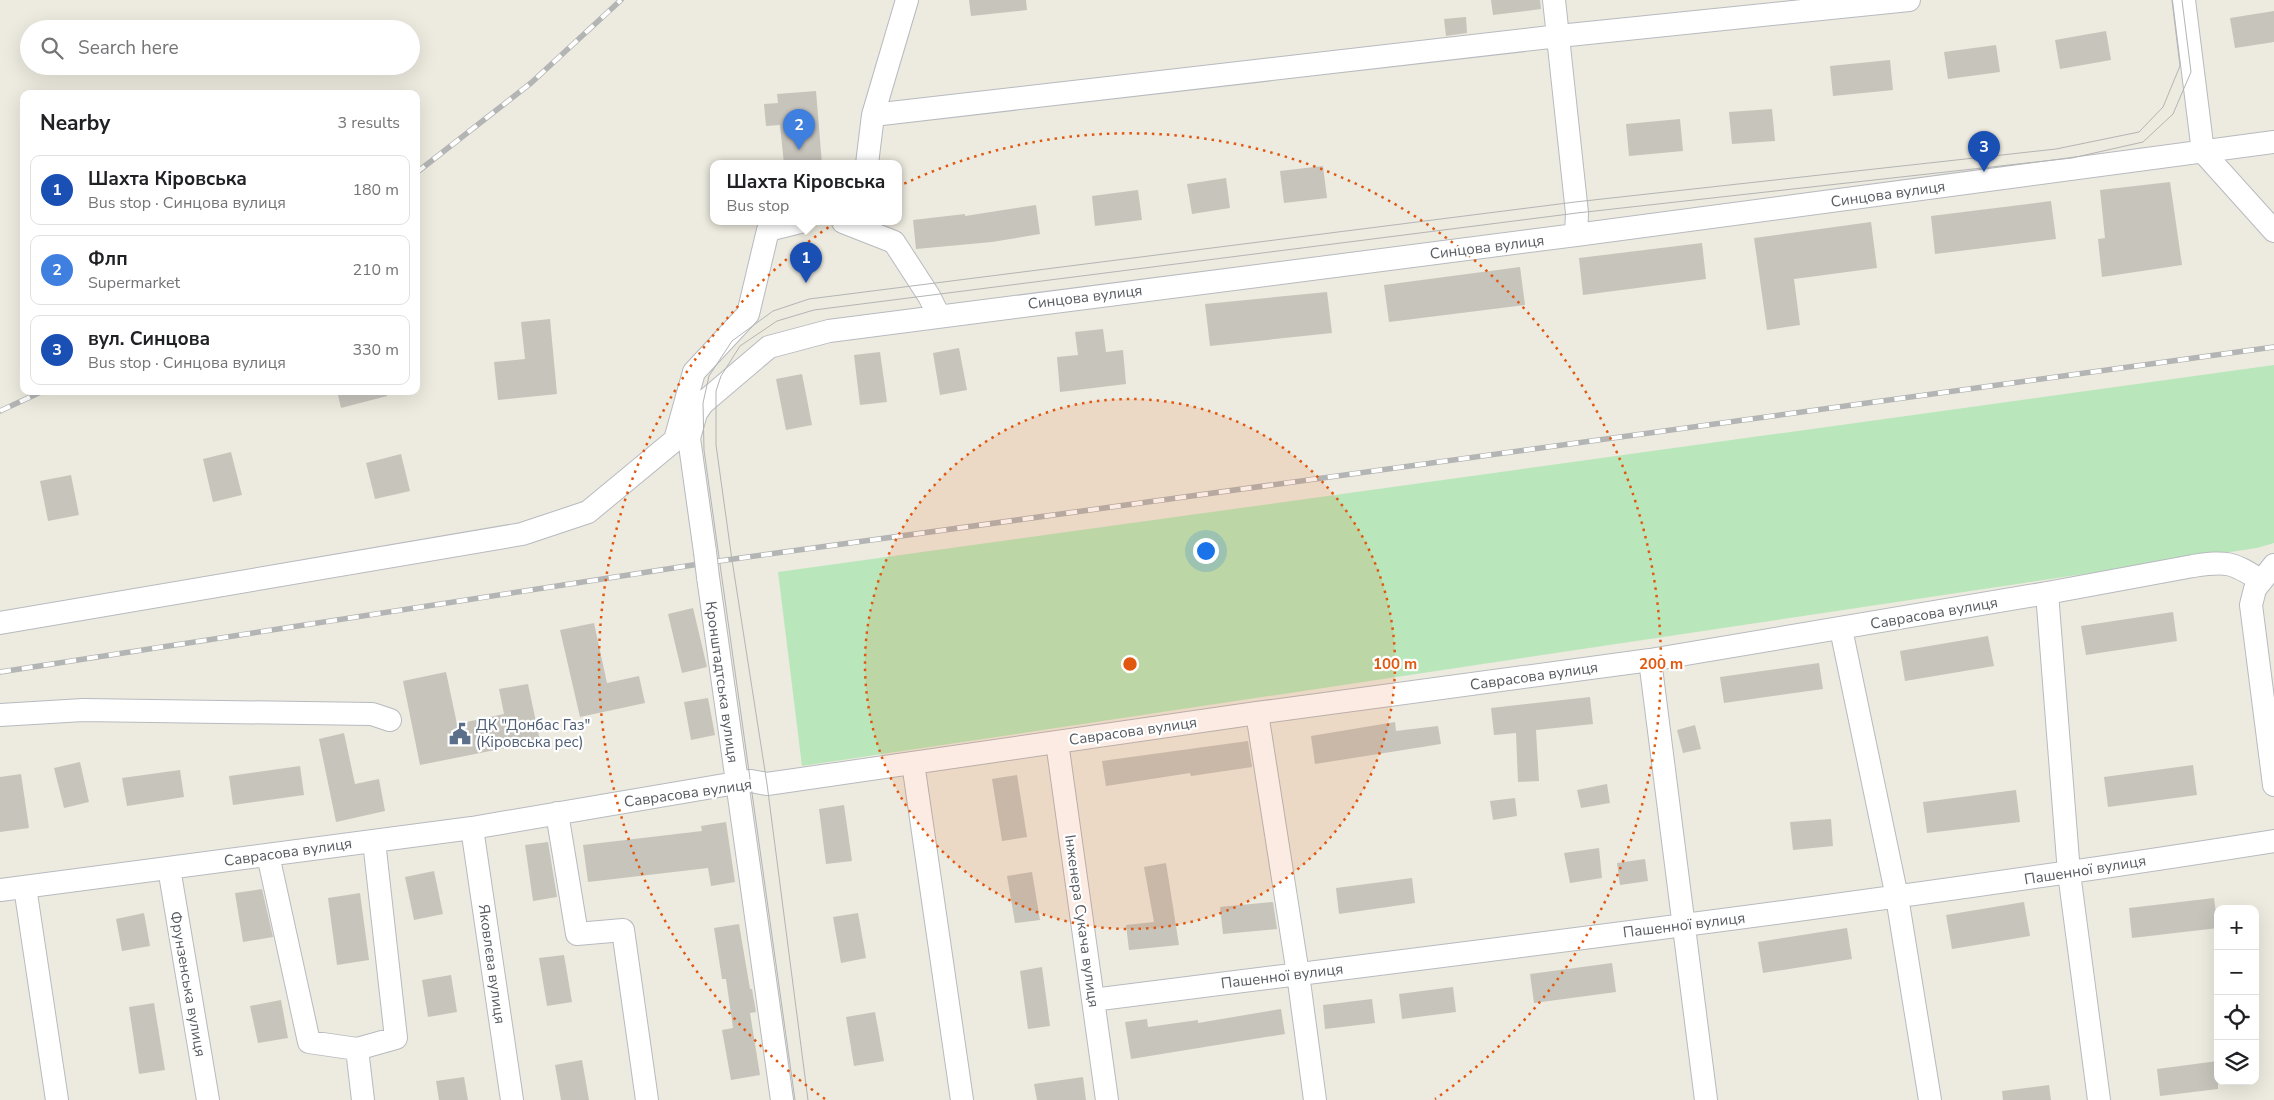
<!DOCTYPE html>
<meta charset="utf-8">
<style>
:root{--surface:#fff;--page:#f6f6f6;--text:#202124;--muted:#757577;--line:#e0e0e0;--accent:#f53a1d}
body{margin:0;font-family:"Nunito Sans",sans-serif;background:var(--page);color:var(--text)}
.controls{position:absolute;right:15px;bottom:15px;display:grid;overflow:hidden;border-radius:10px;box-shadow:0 5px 20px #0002}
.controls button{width:45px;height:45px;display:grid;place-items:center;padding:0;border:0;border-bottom:1px solid var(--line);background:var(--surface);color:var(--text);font:25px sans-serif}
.you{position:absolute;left:1205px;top:550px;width:18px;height:18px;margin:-12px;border:4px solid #fff;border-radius:50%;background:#1a73e8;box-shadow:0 0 0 8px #1a73e833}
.badge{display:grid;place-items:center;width:32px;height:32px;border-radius:50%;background:var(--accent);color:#fff;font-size:16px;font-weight:700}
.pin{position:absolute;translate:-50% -41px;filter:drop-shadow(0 1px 2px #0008)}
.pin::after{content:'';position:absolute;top:26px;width:18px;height:15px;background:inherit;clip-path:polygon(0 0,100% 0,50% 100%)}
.popup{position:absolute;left:710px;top:160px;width:192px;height:65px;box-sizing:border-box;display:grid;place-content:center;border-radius:10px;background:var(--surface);filter:drop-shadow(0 1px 4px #0005);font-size:16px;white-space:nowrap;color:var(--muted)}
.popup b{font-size:19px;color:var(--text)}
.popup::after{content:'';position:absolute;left:50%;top:100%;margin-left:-10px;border:10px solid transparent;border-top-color:var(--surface)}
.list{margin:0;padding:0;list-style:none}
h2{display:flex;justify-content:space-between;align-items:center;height:65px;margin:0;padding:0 20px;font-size:21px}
h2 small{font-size:16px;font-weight:400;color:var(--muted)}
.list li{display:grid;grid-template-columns:32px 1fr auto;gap:15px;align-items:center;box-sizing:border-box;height:70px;margin:0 10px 10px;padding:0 10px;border:1px solid var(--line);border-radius:10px}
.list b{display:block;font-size:19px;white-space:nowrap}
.list p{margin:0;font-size:16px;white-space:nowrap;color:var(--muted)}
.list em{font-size:16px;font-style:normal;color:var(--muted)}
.icon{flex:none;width:28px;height:28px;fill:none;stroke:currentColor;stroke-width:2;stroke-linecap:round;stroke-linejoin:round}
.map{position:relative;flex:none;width:2274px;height:1100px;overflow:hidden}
.search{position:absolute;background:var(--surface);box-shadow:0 5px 20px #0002;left:20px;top:20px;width:400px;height:55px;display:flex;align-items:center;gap:12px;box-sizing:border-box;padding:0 18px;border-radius:28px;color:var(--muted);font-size:19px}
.panel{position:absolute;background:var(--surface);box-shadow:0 5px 20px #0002;left:20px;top:90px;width:400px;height:305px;border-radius:10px}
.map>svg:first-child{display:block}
.green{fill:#b9e7bb}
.building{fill:#c7c4bc}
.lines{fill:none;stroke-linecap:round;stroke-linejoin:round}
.minor-casing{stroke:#b7babf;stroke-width:24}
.minor{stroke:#fff;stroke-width:22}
.tram{stroke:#b3b4b4;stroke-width:1}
.rail-casing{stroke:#b3b4b4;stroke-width:5.5}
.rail{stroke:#fff;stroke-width:4;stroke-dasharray:11;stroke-linecap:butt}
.minor-bridge-casing{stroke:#b7babf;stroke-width:24;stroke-linecap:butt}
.minor-bridge{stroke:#fff;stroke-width:22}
.ring{fill:none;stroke:#e15910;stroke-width:2.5;stroke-dasharray:2.5 5}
.labels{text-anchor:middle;stroke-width:4.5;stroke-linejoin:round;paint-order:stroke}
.street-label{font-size:15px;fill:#585c61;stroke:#fff}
.service-label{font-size:15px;fill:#4e5e75;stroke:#fff;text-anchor:start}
.centre{fill:#e15910;stroke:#fff;stroke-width:2.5}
.ring-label{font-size:15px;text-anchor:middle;font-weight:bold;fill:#e15910;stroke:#fff;stroke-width:4.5;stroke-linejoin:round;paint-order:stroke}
</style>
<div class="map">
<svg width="2274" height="1100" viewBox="0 0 2274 1100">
<rect width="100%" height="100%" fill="#edeadf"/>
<!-- green -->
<path class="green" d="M2274 365V543L2257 548 802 766 778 572Z"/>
<!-- building -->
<path class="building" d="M969 0H1026L1027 10 971 16Z
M1491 0H1540L1541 9 1493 15Z
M2274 11V42L2235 48 2230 18Z
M1466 17 1467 33 1446 36 1444 19Z
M2106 31 2111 60 2060 69 2055 40Z
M1996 45 2000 72 1948 79 1944 52Z
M1890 60 1893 90 1833 96 1830 66Z
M816 91 822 164H784L780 125 766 126 764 104 778 103 777 94Z
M1772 109 1775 141 1732 144 1729 112Z
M1680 119 1683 151 1629 156 1626 124Z
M1323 166 1327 198 1284 203 1280 171Z
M1226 178 1230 208 1192 214 1187 184Z
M2170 182 2182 265 2102 277 2098 239 2105 238 2100 190Z
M1138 190 1142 220 1095 226 1092 196Z
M2051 201 2056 239 1935 254 1931 216Z
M1036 205 1040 234 992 242 916 249 913 220 965 214V216Z
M1871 222 1877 268 1794 279 1800 325 1767 330 1754 238Z
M1702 243 1706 279 1583 295 1579 258Z
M1520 267 1525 305 1389 322 1384 285Z
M1327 292 1332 333 1210 346 1205 304Z
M550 319 557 394 498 400 494 362 525 359 521 322Z
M1103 329 1106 352 1123 350 1126 384 1060 392 1057 357 1078 355 1075 332Z
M959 348 967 390 940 395 933 353Z
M880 352 887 402 860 405 854 355Z
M802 374 812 425 786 430 776 379Z
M337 391H387V396L341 408Z
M231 452 242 495 213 502 203 459Z
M401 454 410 491 375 499 366 463Z
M71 475 79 515 48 521 40 481Z
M693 608 707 667 682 673 668 614Z
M2173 612 2177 641 2086 655 2081 626Z
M594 623 607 683 639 676 645 703 580 717 560 630Z
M1988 636 1994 666 1905 681 1900 651Z
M1819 663 1823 689 1724 703 1720 677Z
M446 672 457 724 504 714 499 689 528 684 540 741 420 765 403 681Z
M1590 697 1593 724 1536 730 1539 781 1518 782 1516 733 1494 735 1491 708Z
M708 698 715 735 691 740 684 702Z
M1395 722 1396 731 1438 726 1441 744 1315 764 1311 736Z
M1695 725 1701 749 1683 753 1677 730Z
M344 733 355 784 379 779 385 811 336 822 319 739Z
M1248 741 1252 767 1191 776 1190 773 1106 786 1102 761Z
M80 762 89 802 64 808 54 768Z
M2193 765 2197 795 2108 807 2104 777Z
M300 766 304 795 233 805 229 776Z
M180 770 184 797 127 806 122 778Z
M21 774 29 828 0 832V777Z
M1017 775 1027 837 1002 841 992 779Z
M1607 784 1610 803 1581 808 1577 790Z
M2016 790 2020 822 1927 833 1923 802Z
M1515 798 1517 816 1493 820 1490 801Z
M844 805 852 861 826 864 819 809Z
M1831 819 1833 846 1793 850 1790 822Z
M726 822 735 882 711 886 708 868 588 882 583 845 702 831 701 826Z
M548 842 557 897 533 901 525 845Z
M1599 848 1602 878 1570 883 1564 853Z
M1645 859 1648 881 1620 885 1617 863Z
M1166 863 1179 945 1129 950 1126 925 1154 922 1144 867Z
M434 871 443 914 414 920 405 877Z
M1032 872 1040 920 1015 923 1007 876Z
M1412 878 1415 903 1339 914 1336 888Z
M262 889 273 937 243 942 235 893Z
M360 893 369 960 337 965 328 898Z
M2214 898 2218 928 2132 938 2129 908Z
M1273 902 1277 929 1223 934 1220 907Z
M2024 902 2030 936 1952 949 1946 915Z
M144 913 150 946 122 951 116 919Z
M858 913 866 958 841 963 833 917Z
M739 924 750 989H752L756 1012 750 1013 760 1075 731 1080 722 1030 733 1028 726 979H722L714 928Z
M1847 928 1852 959 1763 973 1758 942Z
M564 955 572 1002 547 1006 539 958Z
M1612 963 1616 992 1534 1003 1530 974Z
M1042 967 1050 1026 1028 1029 1020 971Z
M451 975 457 1012 428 1017 422 980Z
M1453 987 1456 1012 1402 1019 1399 994Z
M1372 999 1375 1023 1325 1029 1323 1005Z
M281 1000 288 1038 258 1043 250 1006Z
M154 1003 165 1070 139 1074 129 1007Z
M1281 1009 1285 1034 1131 1059 1125 1022 1147 1019 1148 1027 1198 1020V1023Z
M875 1012 884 1061 854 1066 846 1017Z
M582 1060 589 1100H561L555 1065Z
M2218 1061V1089L2160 1096 2157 1069Z
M464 1077 468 1100H439L436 1081Z
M1083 1077 1086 1100H1037L1034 1084Z
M2049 1085 2051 1100H2003L2002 1091Z"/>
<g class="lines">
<!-- minor casing -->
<g class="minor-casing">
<path id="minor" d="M1554 0 1577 213 1576 235
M2184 0 2203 152 2274 231
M873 115 1559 36 1909 0
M867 164 873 115 907 0
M843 222 894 242 929 296 939 316
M705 552 689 438 696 413 703 403 769 347 829 331 1576 235 2274 142
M2274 565 2255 589 2251 605 2274 785
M708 577 782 1100
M2047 593 2069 873 2099 1100
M0 623 522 534 588 512 675 440 694 372 748 314 768 230 800 222
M1841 629 1897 897 1930 1100
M1650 660 1706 1100
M1257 713 1298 974 1315 1100
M0 715 83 710 372 714 390 720
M1057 742 1107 1100
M913 763 962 1100
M557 813 577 934 623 930 647 1100
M472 828 512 1100
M268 855 309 1042 357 1049
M169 868 208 1100
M25 887 57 1100
M0 890 472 828 736 783 751 781 767 784 1257 713 1650 660 2047 593 2193 566C2227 561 2232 562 2260 580
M1093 1000C1487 950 1882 903 2274 841
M363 1100 357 1049 396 1038 374 841"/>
</g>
<!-- minor -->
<use href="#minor" class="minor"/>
<!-- tram -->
<path class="tram" d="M795 1100 704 450 703 403 709 376 732 341 773 311 809 299 1575 202 2056 149 2139 132 2163 107 2180 66 2172 0
M808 1100 767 784 732 560 716 445V391L721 376 740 346 777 321 814 310 1577 213 2072 158 2143 142 2173 114 2191 72 2182 0"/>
<!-- rail casing -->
<g class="rail-casing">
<path id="rail" d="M416 173 531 83 621 0
M0 411 43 391
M0 672 719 561 2274 347"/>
</g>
<!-- rail -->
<use href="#rail" class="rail"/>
<!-- minor-bridge casing -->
<g class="minor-bridge-casing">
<path id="minor-bridge" d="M705 552 708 577"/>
</g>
<!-- minor-bridge -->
<use href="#minor-bridge" class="minor-bridge"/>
</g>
<!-- distance rings -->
<circle cx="1130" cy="664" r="265" fill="#e15910" fill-opacity=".12"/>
<g class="ring">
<circle cx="1130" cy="664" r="265"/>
<path d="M825 1099A531 531 0 1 1 1435 1099"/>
</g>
<!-- icons -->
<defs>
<g id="civic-bare" transform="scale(1.725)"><path d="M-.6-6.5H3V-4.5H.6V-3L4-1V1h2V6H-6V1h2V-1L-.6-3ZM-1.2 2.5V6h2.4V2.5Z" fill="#5c6f8a" stroke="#fff" stroke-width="2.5" paint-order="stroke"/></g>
</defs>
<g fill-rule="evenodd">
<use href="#civic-bare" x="460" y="734"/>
</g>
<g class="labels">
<!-- street labels -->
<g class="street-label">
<text transform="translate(1888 194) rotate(-8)" y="5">Синцова вулиця</text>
<text transform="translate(1487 247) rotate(-7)" y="5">Синцова вулиця</text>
<text transform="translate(1085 297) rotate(-7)" y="5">Синцова вулиця</text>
<text transform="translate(1934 613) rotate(-10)" y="5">Саврасова вулиця</text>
<text transform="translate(1534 676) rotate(-8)" y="5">Саврасова вулиця</text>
<text transform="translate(722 682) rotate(82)" y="5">Кронштадтська вулиця</text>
<text transform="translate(1133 731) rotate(-8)" y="5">Саврасова вулиця</text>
<text transform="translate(688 793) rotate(-8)" y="5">Саврасова вулиця</text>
<text transform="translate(288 852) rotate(-8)" y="5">Саврасова вулиця</text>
<text transform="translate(2085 870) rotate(-9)" y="5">Пашенної вулиця</text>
<text transform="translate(1082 921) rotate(82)" y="5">Інженера Сукача вулиця</text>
<text transform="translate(1684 925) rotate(-7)" y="5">Пашенної вулиця</text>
<text transform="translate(492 964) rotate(82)" y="5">Яковлєва вулиця</text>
<text transform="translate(1282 976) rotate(-7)" y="5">Пашенної вулиця</text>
<text transform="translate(188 984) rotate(80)" y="5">Фрунзенська вулиця</text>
</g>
<!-- service labels -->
<g class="service-label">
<text x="476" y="730">ДК "Донбас Газ"<tspan x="476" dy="17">(Кіровська рес)</tspan></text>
</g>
</g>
<circle cx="1130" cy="664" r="8" class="centre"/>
<g class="ring-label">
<text x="1395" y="669">100 m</text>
<text x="1661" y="669">200 m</text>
</g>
</svg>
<div class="controls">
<button>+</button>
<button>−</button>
<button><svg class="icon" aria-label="locate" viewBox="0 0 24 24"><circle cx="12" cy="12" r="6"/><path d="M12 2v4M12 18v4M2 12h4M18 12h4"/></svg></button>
<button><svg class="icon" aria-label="layers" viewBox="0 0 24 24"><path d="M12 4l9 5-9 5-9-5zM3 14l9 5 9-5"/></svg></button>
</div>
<div class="you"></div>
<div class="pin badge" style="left:806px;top:283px;background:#1a4fb4">1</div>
<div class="popup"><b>Шахта Кіровська</b>Bus stop</div>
<div class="pin badge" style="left:799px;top:150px;background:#3f7fe0">2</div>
<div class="pin badge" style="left:1984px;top:172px;background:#1a4fb4">3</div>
<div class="search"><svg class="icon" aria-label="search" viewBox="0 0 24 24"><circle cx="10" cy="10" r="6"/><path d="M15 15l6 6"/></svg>Search here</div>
<section class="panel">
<h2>Nearby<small>3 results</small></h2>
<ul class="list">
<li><span class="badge" style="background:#1a4fb4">1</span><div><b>Шахта Кіровська</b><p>Bus stop · Синцова вулиця</p></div><em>180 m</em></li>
<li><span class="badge" style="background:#3f7fe0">2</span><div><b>Флп</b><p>Supermarket</p></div><em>210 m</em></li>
<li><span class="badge" style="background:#1a4fb4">3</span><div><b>вул. Синцова</b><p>Bus stop · Синцова вулиця</p></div><em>330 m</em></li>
</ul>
</section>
</div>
